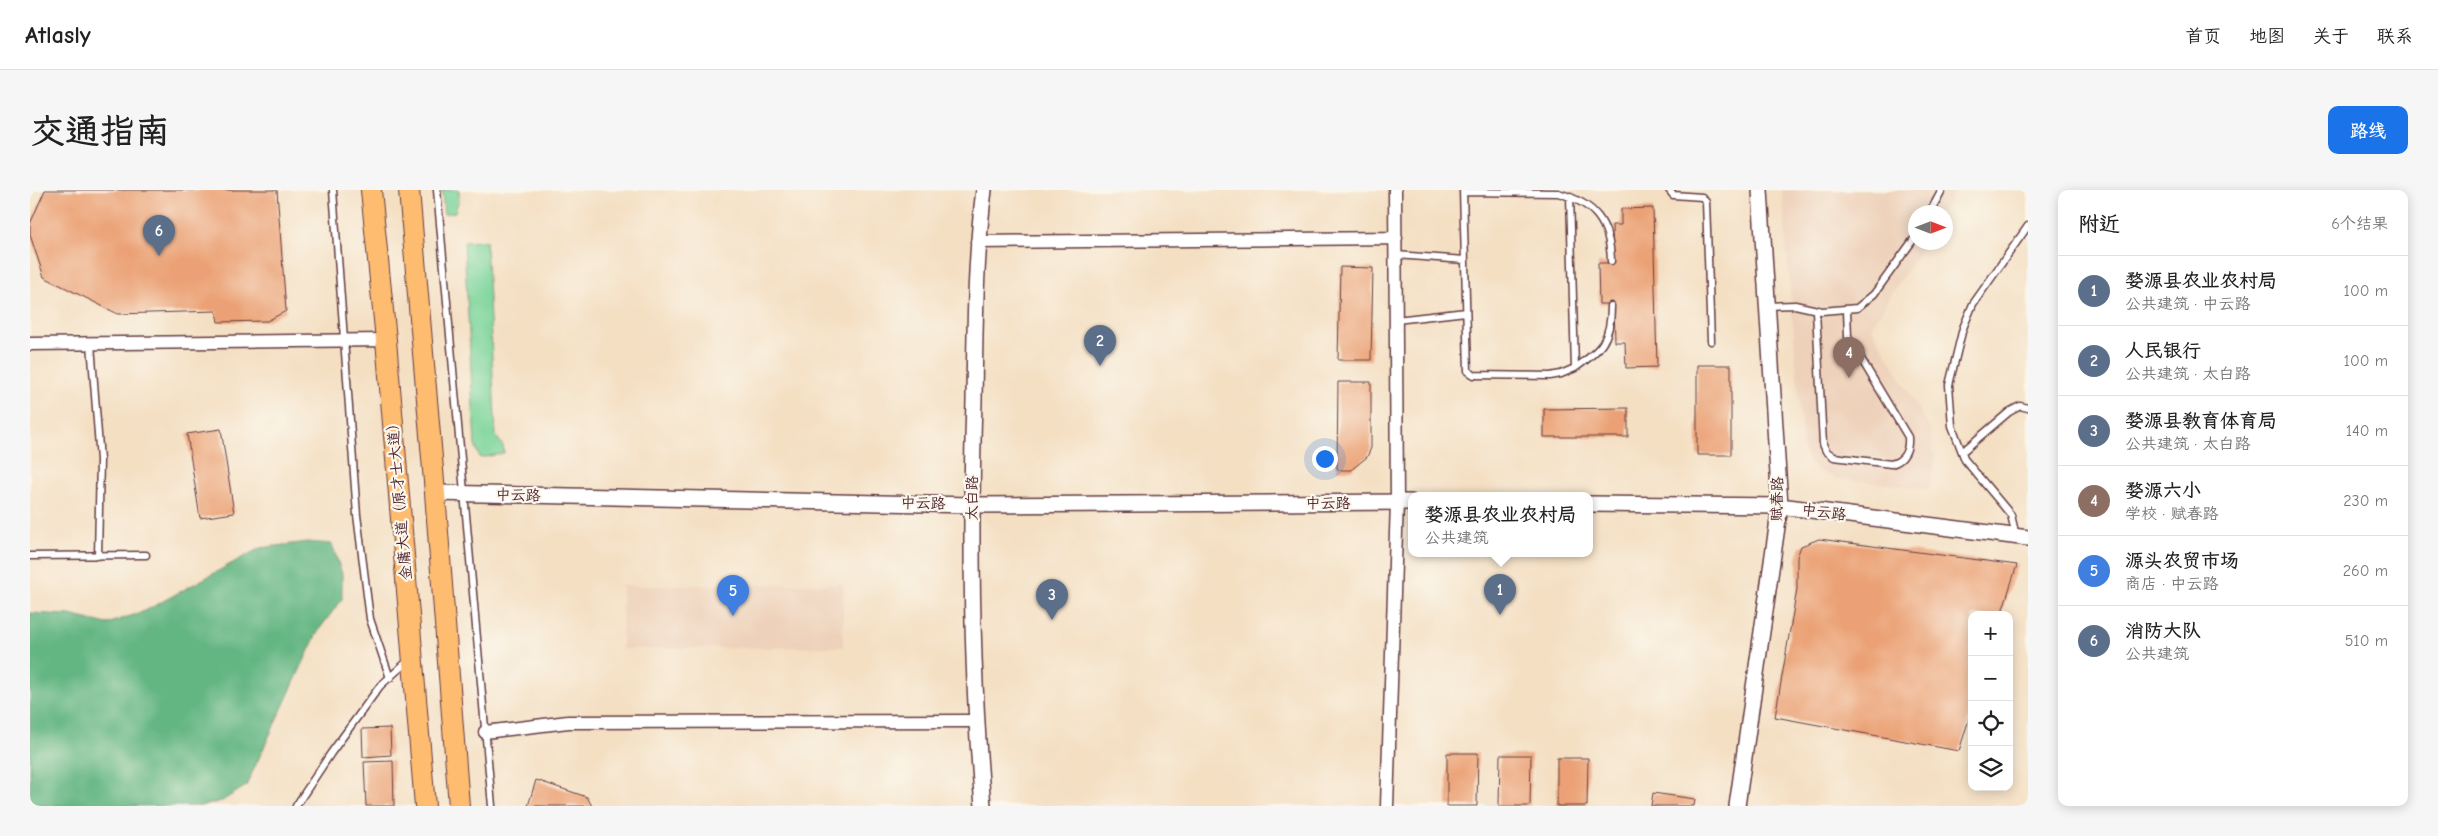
<!DOCTYPE html>
<html lang="zh">
<meta charset="utf-8">
<style>
:root{--surface:#fff;--page:#f6f6f6;--text:#222;--muted:#767676;--line:#e0e0e0;--accent:#1a73e8}
body{margin:0;font-family:"Comic Neue","LXGW WenKai TC",sans-serif;background:var(--page);color:var(--text)}
.controls{position:absolute;right:15px;bottom:15px;display:grid;overflow:hidden;border-radius:10px;box-shadow:0 2px 12px #0003}
.controls button{width:45px;height:45px;display:grid;place-items:center;padding:0;border:0;border-bottom:1px solid var(--line);background:var(--surface);color:var(--text);font:25px sans-serif}
.compass{position:absolute;left:1878px;top:15px;width:45px;height:45px;border-radius:50%;background:var(--surface);box-shadow:0 2px 12px #0003;rotate:90deg}
.you{position:absolute;left:1294px;top:268px;width:18px;height:18px;margin:-12px;border:4px solid #fff;border-radius:50%;background:#1a73e8;box-shadow:0 0 0 8px #1a73e833}
.badge{display:grid;place-items:center;width:32px;height:32px;border-radius:50%;background:var(--accent);color:#fff;font-size:16px;font-weight:700}
.pin{position:absolute;translate:-50% -41px;filter:drop-shadow(0 1px 2px #0008)}
.pin::after{content:'';position:absolute;top:26px;width:18px;height:15px;background:inherit;clip-path:polygon(0 0,100% 0,50% 100%)}
.popup{position:absolute;left:1378px;top:302px;width:185px;height:65px;box-sizing:border-box;display:grid;place-content:center;border-radius:10px;background:var(--surface);filter:drop-shadow(0 1px 4px #0005);font-size:16px;white-space:nowrap;color:var(--muted)}
.popup b{font-size:19px;color:var(--text)}
.popup::after{content:'';position:absolute;left:50%;top:100%;margin-left:-10px;border:10px solid transparent;border-top-color:var(--surface)}
.list{margin:0;padding:0;list-style:none}
h2{display:flex;justify-content:space-between;align-items:center;height:65px;margin:0;padding:0 20px;font-size:21px}
h2 small{font-size:16px;font-weight:400;color:var(--muted)}
.list li{display:grid;grid-template-columns:32px 1fr auto;gap:15px;align-items:center;box-sizing:border-box;height:70px;padding:0 20px;border-top:1px solid var(--line)}
.list b{display:block;font-size:19px;white-space:nowrap}
.list p{margin:0;font-size:16px;white-space:nowrap;color:var(--muted)}
.list em{font-size:16px;font-style:normal;color:var(--muted)}
.icon{flex:none;width:28px;height:28px;fill:none;stroke:currentColor;stroke-width:2;stroke-linecap:round;stroke-linejoin:round}
.map{position:relative;flex:none;width:1998px;height:616px;overflow:hidden;border-radius:10px}
header{display:flex;align-items:center;gap:30px;box-sizing:border-box;height:70px;padding:0 25px;background:var(--surface);border-bottom:1px solid var(--line)}
header strong{font-size:24px}
nav{display:flex;gap:28px;margin-inline-start:auto;font-size:18px}
.intro{display:flex;align-items:center;justify-content:space-between;box-sizing:border-box;height:120px;padding:0 30px}
h1{margin:0;font-size:35px}
.button{padding:12px 22px;border-radius:10px;background:var(--accent);color:#fff;font-size:18px;font-weight:700}
main{display:flex;gap:30px;padding:0 30px}
aside{flex:1;background:var(--surface);border-radius:10px;box-shadow:0 2px 12px #0003}
.map>svg:first-child{display:block}
.built{fill:#eed1ba}
.green{fill:#7ad49a;stroke:#627a62}
.forest{fill:#63b682;stroke:#566a56}
.building{fill:#eba174}
.lines{fill:none;stroke-linecap:round;stroke-linejoin:round}
.service-casing{stroke:#643c42;stroke-width:9}
.minor-casing{stroke:#643c42;stroke-width:15}
.tertiary-casing{stroke:#643c42;stroke-width:18}
.primary-casing{stroke:#643c42;stroke-width:22}
.service{stroke:#fff;stroke-width:6}
.minor{stroke:#fff;stroke-width:12}
.tertiary{stroke:#fff;stroke-width:15}
.primary{stroke:#febc70;stroke-width:20}
.labels{text-anchor:middle;stroke-width:4.5;stroke-linejoin:round;paint-order:stroke}
.street-label{font-size:15px;fill:#4a1f2b;stroke:#fbf7ec}
</style>
<header>
<strong>Atlasly</strong>
<nav><a>首页</a><a>地图</a><a>关于</a><a>联系</a></nav>
</header>
<div class="intro"><h1>交通指南</h1><a class="button">路线</a></div>
<main>
<div class="map">
<svg width="1998" height="616" viewBox="0 0 1998 616">
<rect width="100%" height="100%" fill="#fbf7ec"/>
<filter id="ink" filterUnits="userSpaceOnUse"><feTurbulence type="fractalNoise" baseFrequency=".02" numOctaves="2"/><feDisplacementMap in="SourceGraphic" scale="10" xChannelSelector="R" yChannelSelector="G"/><feConvolveMatrix kernelMatrix="1 2 1 2 8 2 1 2 1" color-interpolation-filters="sRGB"/></filter>
<filter id="wash" filterUnits="userSpaceOnUse"><feTurbulence type="fractalNoise" baseFrequency=".0096" numOctaves="4" result="noise"/><feDisplacementMap in="SourceGraphic" scale="20" xChannelSelector="R" yChannelSelector="G"/><feGaussianBlur stdDeviation="1.12" result="paint"/><feColorMatrix in="noise" values="0 0 0 0 0 0 0 0 0 0 0 0 0 0 0 0 0 1.4 0 .05"/><feComposite in="paint" operator="in"/></filter>
<g filter="url(#wash)">
<rect width="100%" height="100%" fill="#f4dfc3"/>
<!-- built -->
<path class="built" d="M1752 0H1925L1913 22H1886V52L1894 53 1841 137 1900 239 1905 271 1899 299 1806 288 1784 278 1778 271 1773 260Z
M813 394V457L592 459V396Z"/>
<!-- green -->
<path class="green" d="M412 0H429V9L425 22 414 24Z
M456 51 466 246 473 256 474 263 450 268 445 255 434 52Z"/>
<!-- forest -->
<path class="forest" d="M277 352 302 354 312 384V409L288 441 216 596 192 611 171 616H0V423L40 425 77 434 115 421 230 358Z"/>
<g id="blocks">
<!-- building -->
<path class="building" d="M15 0H247L256 121 237 131 188 132 186 121 88 124 14 87 0 45V34Z
M1623 18 1627 177 1596 178 1595 152H1585L1584 114H1569L1568 73H1583L1582 35H1591V19Z
M1310 77 1343 78 1341 170H1308Z
M1667 175H1701V265H1667Z
M1308 192H1341V258L1337 267 1321 280H1307Z
M1598 218V247H1514V219Z
M191 239 204 323 170 328 157 244Z
M1789 349 1987 375 1971 425H1942V519L1929 561 1745 527 1767 399V367L1771 356Z
M360 538 361 565 333 567 332 539Z
M1417 563H1448L1447 616H1417Z
M1470 565H1501L1500 616H1469Z
M1527 568H1558L1557 616H1527Z
M363 571 364 616H336L334 572Z
M506 590 557 607 562 616H498Z
M1623 603 1665 609 1664 616H1621Z"/>
</g>
</g>
<g filter="url(#ink)">
<use href="#blocks" fill-opacity="0" stroke="#643c42" stroke-width="1"/>
<g class="lines">
<!-- service casing -->
<g class="service-casing">
<path id="service" d="M303 0 327 325 340 429 360 488
M407 0 462 616
M1433 0 1438 181 1444 185 1520 186 1531 184 1545 178 1540 6
M1639 0 1643 5 1672 7 1676 12 1681 151
M1433 2 1528 3C1564 13 1580 32 1581 71
M1900 22 1912 0
M1366 65 1435 70
M1738 116 1765 115 1792 121 1827 118 1844 104 1886 46
M1786 121 1793 254 1796 261 1804 267 1861 274C1874 271 1879 260 1878 247L1818 147 1817 120
M1366 130 1436 122
M61 154 70 270 68 366
M1545 178C1571 160 1581 150 1581 116
M1932 262 1979 222 1990 216 1998 218
M1986 346 1981 325 1935 270 1922 236 1919 195 1933 138 1943 114 1998 36
M0 366 116 365
M266 616 301 563 350 496 380 469"/>
</g>
<!-- minor casing -->
<g class="minor-casing">
<path id="minor" d="M947 52 1366 48
M0 154 356 150
M455 542 538 532 945 531
M1357 616 1367 312 1365 0"/>
</g>
<!-- tertiary casing -->
<g class="tertiary-casing">
<path id="tertiary" d="M405 303 941 315 1381 312
M1559 314 1750 316 1998 348
M953 616C941 482 940 346 944 211 945 141 945 70 954 0
M1707 616 1750 316 1730 0"/>
</g>
<!-- primary casing -->
<g class="primary-casing">
<path id="primary" d="M341 0 356 150 395 616
M379 0 405 303 429 616"/>
</g>
<!-- service -->
<use href="#service" class="service"/>
<!-- minor -->
<use href="#minor" class="minor"/>
<!-- tertiary -->
<use href="#tertiary" class="tertiary"/>
<!-- primary -->
<use href="#primary" class="primary"/>
</g>
</g>
<g class="labels">
<!-- street labels -->
<g class="street-label">
<text transform="translate(488 305) rotate(1)" y="5">中云路</text>
<text transform="translate(369 308) rotate(-95)" y="5">金庸大道（原才士大道）</text>
<text transform="translate(942 308) rotate(-90)" y="5">太白路</text>
<text transform="translate(1747 309) rotate(-89)" y="5">赋春路</text>
<text transform="translate(893 313) rotate(1)" y="5">中云路</text>
<text x="1298" y="318">中云路</text>
<text transform="translate(1794 322) rotate(7)" y="5">中云路</text>
</g>
</g>
</svg>
<div class="controls">
<button>+</button>
<button>−</button>
<button><svg class="icon" aria-label="locate" viewBox="0 0 24 24"><circle cx="12" cy="12" r="6"/><path d="M12 2v4M12 18v4M2 12h4M18 12h4"/></svg></button>
<button><svg class="icon" aria-label="layers" viewBox="0 0 24 24"><path d="M12 4l9 5-9 5-9-5zM3 14l9 5 9-5"/></svg></button>
</div>
<svg class="compass" viewBox="-18 -18 36 36"><path d="M0-13l5 13h-10z" fill="#e53935"/><path d="M0 13l5-13h-10z" fill="#767676"/></svg>
<div class="you"></div>
<div class="pin badge" style="left:1470px;top:425px;background:#5c6f8a">1</div>
<div class="popup"><b>婺源县农业农村局</b>公共建筑</div>
<div class="pin badge" style="left:1070px;top:176px;background:#5c6f8a">2</div>
<div class="pin badge" style="left:1022px;top:430px;background:#5c6f8a">3</div>
<div class="pin badge" style="left:1819px;top:188px;background:#8d6e63">4</div>
<div class="pin badge" style="left:703px;top:426px;background:#3f7fe0">5</div>
<div class="pin badge" style="left:129px;top:66px;background:#5c6f8a">6</div>
</div>
<aside>
<h2>附近<small>6个结果</small></h2>
<ul class="list">
<li><span class="badge" style="background:#5c6f8a">1</span><div><b>婺源县农业农村局</b><p>公共建筑 · 中云路</p></div><em>100 m</em></li>
<li><span class="badge" style="background:#5c6f8a">2</span><div><b>人民银行</b><p>公共建筑 · 太白路</p></div><em>100 m</em></li>
<li><span class="badge" style="background:#5c6f8a">3</span><div><b>婺源县教育体育局</b><p>公共建筑 · 太白路</p></div><em>140 m</em></li>
<li><span class="badge" style="background:#8d6e63">4</span><div><b>婺源六小</b><p>学校 · 赋春路</p></div><em>230 m</em></li>
<li><span class="badge" style="background:#3f7fe0">5</span><div><b>源头农贸市场</b><p>商店 · 中云路</p></div><em>260 m</em></li>
<li><span class="badge" style="background:#5c6f8a">6</span><div><b>消防大队</b><p>公共建筑</p></div><em>510 m</em></li>
</ul>
</aside>
</main>
